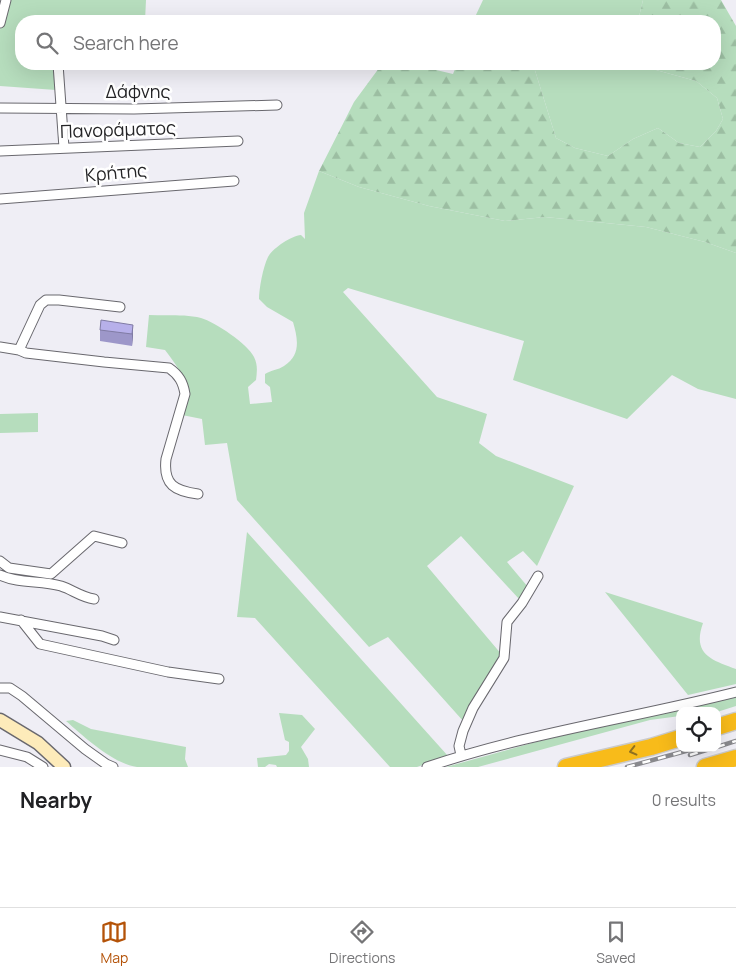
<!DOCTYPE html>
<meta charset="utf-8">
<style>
:root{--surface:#fff;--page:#f2f2f2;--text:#202124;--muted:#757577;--line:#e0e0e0;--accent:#b45309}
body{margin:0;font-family:Manrope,sans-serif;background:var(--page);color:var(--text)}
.controls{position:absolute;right:15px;bottom:15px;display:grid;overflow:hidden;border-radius:10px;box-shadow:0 5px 20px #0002}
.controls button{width:45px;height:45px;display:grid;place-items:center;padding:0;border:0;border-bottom:1px solid var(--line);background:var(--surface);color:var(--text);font:25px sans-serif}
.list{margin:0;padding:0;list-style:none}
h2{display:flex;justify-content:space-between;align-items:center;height:65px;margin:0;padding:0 20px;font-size:21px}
h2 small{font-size:16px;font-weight:400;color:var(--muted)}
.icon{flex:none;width:28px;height:28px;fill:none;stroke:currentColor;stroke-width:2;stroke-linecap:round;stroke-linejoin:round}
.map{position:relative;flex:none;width:736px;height:767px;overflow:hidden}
.search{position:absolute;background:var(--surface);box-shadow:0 5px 20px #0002;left:15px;right:15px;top:15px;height:55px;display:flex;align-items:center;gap:12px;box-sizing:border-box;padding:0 18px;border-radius:20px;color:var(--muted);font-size:19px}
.sheet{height:140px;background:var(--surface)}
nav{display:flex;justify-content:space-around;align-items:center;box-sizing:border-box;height:70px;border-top:1px solid var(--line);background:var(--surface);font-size:14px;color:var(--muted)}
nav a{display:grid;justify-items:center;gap:2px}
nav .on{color:var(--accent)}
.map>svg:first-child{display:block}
.grass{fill:#b6ddbd}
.forest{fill:url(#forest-firs)}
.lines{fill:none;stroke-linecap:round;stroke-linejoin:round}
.minor-casing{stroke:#69686e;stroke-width:11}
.secondary-casing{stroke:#69686e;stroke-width:15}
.motorway-casing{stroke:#cacacb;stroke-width:19}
.minor{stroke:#fff;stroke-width:9}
.secondary{stroke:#fdebba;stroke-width:12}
.motorway{stroke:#f8bb1a;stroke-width:16}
.rail-casing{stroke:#89898d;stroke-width:4.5}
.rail{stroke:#fff;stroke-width:2.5;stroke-dasharray:8;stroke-linecap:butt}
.wall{fill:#9d97c9}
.shaded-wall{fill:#807ba4}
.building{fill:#b7b0ea;stroke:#807ba4}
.oneway{stroke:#8e7020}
.labels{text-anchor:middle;stroke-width:5;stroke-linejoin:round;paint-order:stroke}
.street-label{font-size:18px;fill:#242426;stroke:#fff}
</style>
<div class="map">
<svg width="736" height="767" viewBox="0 0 736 767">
<defs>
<pattern id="forest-firs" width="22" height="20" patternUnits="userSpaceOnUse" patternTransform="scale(1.25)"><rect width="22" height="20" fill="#b6ddbd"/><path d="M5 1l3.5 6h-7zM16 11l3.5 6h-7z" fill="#9cbea2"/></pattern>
</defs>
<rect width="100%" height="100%" fill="#efeef5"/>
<!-- grass -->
<path class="grass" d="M8 0H146L145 21H21V64H55L56 90 0 86V30Z
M483 0H643L638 21H504L493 18 475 17Z
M533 64H648L656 70 696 81 717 98 723 119 716 131 700 147 679 143 658 128 633 139 608 156 575 148 556 138Z
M319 171 359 187 429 206 505 221 545 217 646 227 705 242 736 253V399L698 389 672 375 627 419 513 380 524 341 348 288 343 292 437 397 487 414 479 443 496 456 574 486 537 566 523 551 507 562 528 587 520 600 461 536 427 566 502 655 464 722 388 637 369 647 237 500 227 443 205 445 202 419 182 415C184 381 187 378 165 350L146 347 149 315C166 316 185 314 201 318 215 322 248 344 254 357 258 365 257 372 256 380L248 387 250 404 272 402 270 387 265 383V374C271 370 278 370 284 366 301 355 298 339 293 322L267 307 259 299C259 289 263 267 268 257 273 248 291 236 301 235L305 239 304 213Z
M38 413V432L0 433V414Z
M247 532 448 756 417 767H390L255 618 237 617Z
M605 592 703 623C692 654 711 660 736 669V684L688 695Z
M736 694V706L717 712 680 711V716L650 720 478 767H446L532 743Z
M279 713 302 715 315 729 301 747 308 759 309 767H277L276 765 269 764 265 767H258L257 758 286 755 289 751V742L285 740Z
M73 720 91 729 186 747 185 759 188 767C171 767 154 767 137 767 114 764 84 737 66 721Z"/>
<!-- forest -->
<path class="forest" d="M643 0H721L736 26V253L705 242 646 227 545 217 505 221 429 206 359 187 319 171 354 102 382 64H411L453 74 457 64H533L556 138 575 148 608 156 633 139 658 128 679 143 700 147 716 131 723 119 717 98 696 81 656 70 648 64H715V21H638Z"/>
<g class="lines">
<!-- minor casing -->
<g class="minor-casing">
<path id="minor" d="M0 23 6 0
M58 64 64 148
M0 108 134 109 277 105
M0 151 238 141
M0 199 234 181
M0 347 19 350 26 353 104 362 169 368C179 375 183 382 185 394L166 459C163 485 175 491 198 494
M19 350 40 305 46 300H59L120 307
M0 561 9 568 51 574 94 536 122 543
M0 575C19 584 41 580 61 586 73 590 81 597 94 599
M0 617 102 636 114 640
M21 620 40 644 168 672 219 679
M0 688H10L22 696 85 749 106 764 113 767
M0 750 27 757 43 767
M461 755 459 746 463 731 473 708 504 658 507 622 522 603 538 576
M427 767C528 733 633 718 736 692"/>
</g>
<!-- secondary casing -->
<g class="secondary-casing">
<path id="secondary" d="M0 720 38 743 64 767"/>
</g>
<!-- motorway casing -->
<g class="motorway-casing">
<path id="motorway" d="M717 727 736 721
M566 767 651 747 680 738
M705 767 736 758"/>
</g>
<!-- minor -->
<use href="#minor" class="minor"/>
<!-- secondary -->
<use href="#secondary" class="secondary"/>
<!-- motorway -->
<use href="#motorway" class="motorway"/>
<!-- rail casing -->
<g class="rail-casing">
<path id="rail" d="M717 747 736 741
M690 755 713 748
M627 767 697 748"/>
</g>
<!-- rail -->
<use href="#rail" class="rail"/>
</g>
<!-- wall -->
<path class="wall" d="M133 325V336L132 346 100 341V330Z"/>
<!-- shaded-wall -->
<path class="shaded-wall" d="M133 325V336L132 346V334Z"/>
<!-- building -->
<path class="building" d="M101 320 133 325 132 334 100 330Z"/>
<!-- one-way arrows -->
<defs><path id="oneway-chevron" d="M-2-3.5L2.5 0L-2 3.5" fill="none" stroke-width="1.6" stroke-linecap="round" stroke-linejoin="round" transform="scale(1.25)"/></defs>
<use class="oneway" href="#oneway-chevron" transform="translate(633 751) rotate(166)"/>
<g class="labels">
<!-- street labels -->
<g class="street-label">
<text x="138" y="98">Δάφνης</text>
<text transform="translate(118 130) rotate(-2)" y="6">Πανοράματος</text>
<text transform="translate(116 173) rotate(-5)" y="6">Κρήτης</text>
</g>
</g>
</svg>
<div class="controls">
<button><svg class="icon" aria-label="locate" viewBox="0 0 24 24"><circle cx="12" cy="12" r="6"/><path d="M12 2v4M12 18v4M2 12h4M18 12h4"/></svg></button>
</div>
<div class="search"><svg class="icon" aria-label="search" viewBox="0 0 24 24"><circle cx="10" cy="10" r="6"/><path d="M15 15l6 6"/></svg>Search here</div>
</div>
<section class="sheet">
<h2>Nearby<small>0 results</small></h2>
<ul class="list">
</ul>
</section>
<nav>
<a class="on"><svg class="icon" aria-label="map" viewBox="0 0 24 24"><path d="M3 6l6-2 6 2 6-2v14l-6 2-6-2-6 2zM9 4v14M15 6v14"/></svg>Map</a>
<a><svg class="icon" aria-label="directions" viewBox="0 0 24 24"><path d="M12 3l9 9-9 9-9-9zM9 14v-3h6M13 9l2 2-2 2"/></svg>Directions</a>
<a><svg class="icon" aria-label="saved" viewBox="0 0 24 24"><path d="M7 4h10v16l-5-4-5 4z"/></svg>Saved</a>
</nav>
